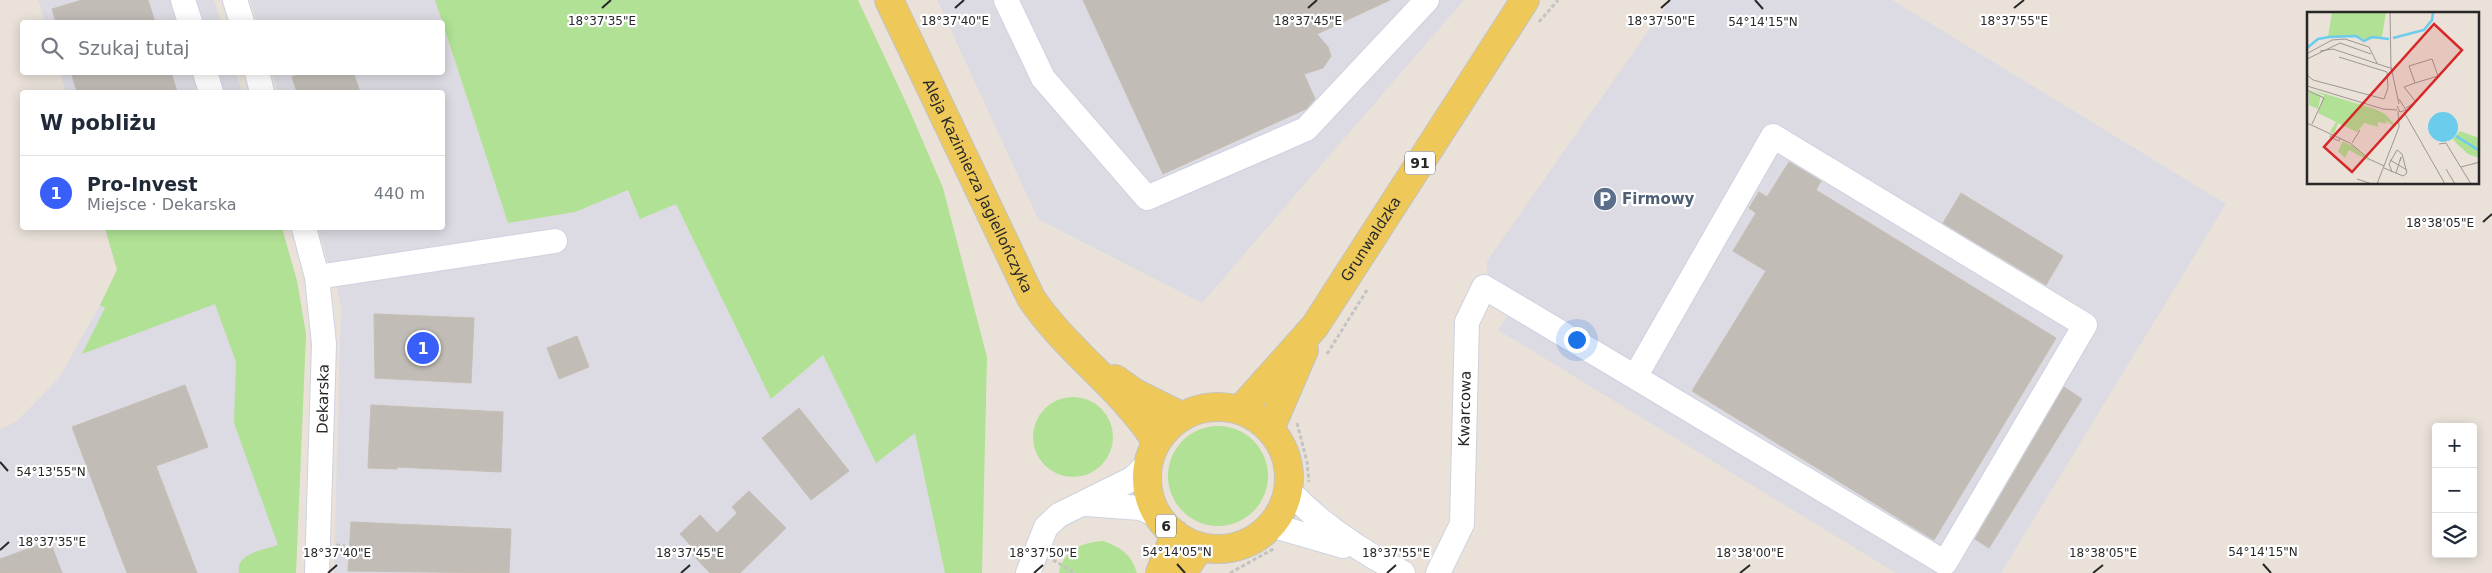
<!DOCTYPE html>
<html lang="pl">
<meta charset="utf-8">
<style>
:root{--surface:#fff;--page:#f2f2f3;--text:#1f2937;--muted:#747a83;--line:#e0e1e3;--accent:#385ff7}
body{margin:0;font-family:"DejaVu Sans",sans-serif;background:var(--page);color:var(--text)}
.controls{position:absolute;right:15px;bottom:15px;display:grid;overflow:hidden;border-radius:5px;box-shadow:0 2px 12px #0003}
.controls button{width:45px;height:45px;display:grid;place-items:center;padding:0;border:0;border-bottom:1px solid var(--line);background:var(--surface);color:var(--text);font:25px sans-serif}
.you{position:absolute;left:1576px;top:339px;width:18px;height:18px;margin:-12px;border:4px solid #fff;border-radius:50%;background:#1a73e8;box-shadow:0 0 0 8px #1a73e833}
.badge{display:grid;place-items:center;width:32px;height:32px;border-radius:50%;background:var(--accent);color:#fff;font-size:16px;font-weight:700}
.pin{position:absolute;translate:-50% -50%;border:2px solid #fff;box-shadow:0 1px 5px #0006}
.list{margin:0;padding:0;list-style:none}
h2{display:flex;justify-content:space-between;align-items:center;height:65px;margin:0;padding:0 20px;font-size:21px}
h2 small{font-size:16px;font-weight:400;color:var(--muted)}
.list li{display:grid;grid-template-columns:32px 1fr auto;gap:15px;align-items:center;box-sizing:border-box;height:75px;padding:0 20px;border-top:1px solid var(--line)}
.list b{display:block;font-size:19px;white-space:nowrap}
.list p{margin:0;font-size:16px;white-space:nowrap;color:var(--muted)}
.list em{font-size:16px;font-style:normal;color:var(--muted)}
.icon{flex:none;width:28px;height:28px;fill:none;stroke:currentColor;stroke-width:2;stroke-linecap:round;stroke-linejoin:round}
.map{position:relative;flex:none;width:2492px;height:573px;overflow:hidden}
.search{position:absolute;background:var(--surface);box-shadow:0 2px 12px #0003;left:20px;top:20px;width:425px;height:55px;display:flex;align-items:center;gap:12px;box-sizing:border-box;padding:0 18px;border-radius:5px;color:var(--muted);font-size:19px}
.panel{position:absolute;background:var(--surface);box-shadow:0 2px 12px #0003;left:20px;top:90px;width:425px;height:140px;border-radius:5px}
.map>svg:first-child{display:block}
.industrial{fill:#dcdae2}
.green{fill:#b0e195}
.building{fill:#c2bcb6;stroke:#c5beb3}
.lines{fill:none;stroke-linecap:round;stroke-linejoin:round}
.minor-casing{stroke:#ced2e1;stroke-width:26}
.major-casing{stroke:#c3c3c3;stroke-width:30}
.path{stroke:#c3c3c3;stroke-width:3;stroke-dasharray:4 2.5;stroke-linecap:butt}
.minor{stroke:#fff;stroke-width:24}
.major{stroke:#eec959;stroke-width:28}
.ticks{fill:none;stroke:#272727;stroke-width:2}
.labels{text-anchor:middle;stroke-width:4.5;stroke-linejoin:round;paint-order:stroke}
.shield{fill:#fff;stroke:#686868;stroke-width:1}
.shield-label{font-size:14px;font-weight:bold;fill:#272727}
.street-label{font-size:15px;fill:#272727;stroke:#fff}
.service-label{font-size:15px;font-weight:bold;fill:#4e5e75;stroke:#fff;text-anchor:start}
.inset-river{fill:none;stroke:#6bccec;stroke-width:2.5}
.inset-road{fill:none;stroke:#9c9792;stroke-width:1}
.view{fill:#d62828;fill-opacity:0.15;stroke:#d62828;stroke-width:2.5}
.inset-edge{fill:none;stroke:#272727;stroke-width:2.5}
.ticks-label{font-size:12px;text-anchor:middle;fill:#272727;stroke:#fff;stroke-width:4.5;stroke-linejoin:round;paint-order:stroke}
</style>
<div class="map">
<svg width="2492" height="573" viewBox="0 0 2492 573">
<rect width="100%" height="100%" fill="#eae2d9"/>
<!-- industrial -->
<path class="industrial" d="M38 0H214L221 22H45Z
M250 0H435L442 22H257Z
M937 0H1464L1202 303 1038 219Z
M1670 0H1892L2226 204 2001 573H1896L1498 330 1518 298 1512 293 1514 290 1487 274V261Z
M442 23 508 223 575 212 628 190 676 204 771 399 823 355 876 462 915 432 945 573H334L341 308 333 267 328 262 318 228H442V92H278L272 73 442 72Z
M60 73H236L242 92H66Z
M105 228H282L297 281 306 334 296 573H0V429L16 422 59 378 100 305 117 270Z"/>
<!-- green -->
<path class="green" d="M435 0H858L909 109 943 188 987 357 982 573H945L915 433 876 463 823 355 771 399 676 204 640 219 628 190 575 212 508 223Z
M105 228H282L297 281 306 334 296 573H239C235 553 264 550 278 545L234 423 236 362 215 304 82 354 105 308 100 305 117 270Z
M1033 437a40 40 0 1 1 80 0a40 40 0 1 1-80 0Z
M1168 476a50 50 0 1 1 100 0a50 50 0 1 1-100 0Z
M1103 541C1121 547 1132 555 1137 573H1059C1063 551 1082 542 1103 541Z"/>
<!-- building -->
<path class="building" d="M82 0H148L155 22H56L52 9Z
M1083 0H1390L1317 34 1328 47 1331 56 1323 68 1304 74 1315 99 1306 109 1163 174Z
M71 72H171L177 92H77Z
M307 72H353L360 92H297L292 77Z
M1789 162 1821 181 1816 190 2056 338 1934 540 1692 391 1766 271 1733 251 1756 213 1749 208 1759 192 1767 197Z
M1961 193 2063 256 2046 285 1943 223Z
M374 314 474 318 471 383 375 378Z
M577 336 589 367 559 379 547 348Z
M185 385 208 447 156 466 197 573H127L72 427Z
M2064 387 2082 399 1989 548 1975 539Z
M371 405 503 412 501 472 397 467V469L368 468Z
M799 408 849 471 811 500 762 438Z
M749 491 786 528 740 573H710L693 555 697 552 680 534 700 515 717 533 737 513 732 507Z
M351 522 511 529 509 573 348 571Z
M50 541 62 573H0V559Z"/>
<g class="lines">
<!-- minor casing -->
<g class="minor-casing">
<g id="minor">
<path d="M183 0 190 22"/>
<path d="M235 0 242 22"/>
<path d="M1006 0 1043 78 1147 198 1306 129 1427 0"/>
<path d="M205 72 211 92"/>
<path d="M257 72 262 92"/>
<path d="M304 228 317 277 324 344 317 573"/>
<path d="M317 277 555 241"/>
<path d="M1288 490C1321 525 1360 551 1403 573"/>
<path d="M1086 504 1141 508 1157 515"/>
<path d="M1271 525 1343 546"/>
<path d="M1028 573 1046 527 1059 515 1132 479 1147 465"/>
<path id="s1" d="M1438 573 1462 524 1467 322 1484 287 1635 377 1773 136 2085 325 1945 563 1635 377"/>
</g>
</g>
<!-- major casing -->
<g class="major-casing">
<g id="major">
<path id="s2" d="M889 0 1031 298C1065 349 1123 389 1156 441"/>
<path d="M1115 379 1135 393 1181 416"/>
<circle cx="1218" cy="478" r="71"/>
<path id="s3" d="M1240 410 1315 326 1525 0"/>
<path d="M1270 429 1304 350"/>
<path d="M1160 573 1175 534"/>
<path d="M1182 573 1200 547"/>
</g>
</g>
<!-- path -->
<path class="path" d="M1539 22 1558 0
M1327 354 1367 290
M1297 423 1307 462 1309 482
M336 545 345 546
M1053 560 1075 573
M1230 573 1275 548"/>
<!-- minor -->
<use href="#minor" class="minor"/>
<!-- major -->
<use href="#major" class="major"/>
</g>
<!-- ticks -->
<path class="ticks" d="M1755 0 1763 9M602 8 611 0M955 8 964 0M1308 8 1317 0M1661 8 1670 0M2014 8 2024 0M2483 222 2492 214M0 462 8 471M0 550 9 542M1177 564 1185 573M2263 564 2271 573M328 573 337 565M681 573 690 565M1034 573 1043 565M1387 573 1396 565M1740 573 1750 565M2093 573 2103 565"/>
<!-- icons -->
<defs>
<g id="parking-disc" transform="scale(1.25)"><circle r="9.5" fill="#5c6f8a" stroke="#fff"/><path d="M-3.5-5.5H1a3.5 3.5 0 0 1 0 7H-1V5.5H-3.5ZM-1-3.4V-.6H.8a1.4 1.4 0 0 0 0-2.8Z" fill="#fff"/></g>
</defs>
<g fill-rule="evenodd">
<use href="#parking-disc" x="1605" y="199"/>
</g>
<g class="labels">
<!-- shield labels -->
<g class="shield">
<rect x="1405" y="151.5" width="30" height="23" rx="4"/>
<rect x="1156" y="514.5" width="20" height="23" rx="4"/>
</g>
<g class="shield-label">
<text x="1420" y="168">91</text>
<text x="1166" y="531">6</text>
</g>
<!-- street labels -->
<g class="street-label">
<text dy="5" stroke="none"><textPath href="#s2" startOffset="206">Aleja Kazimierza Jagiellończyka</textPath></text>
<text dy="5" stroke="none"><textPath href="#s3" startOffset="216">Grunwaldzka</textPath></text>
<text transform="translate(323 399) rotate(-89)" y="5">Dekarska</text>
<text dy="5" stroke="none"><textPath href="#s1" startOffset="170">Kwarcowa</textPath></text>
</g>
<!-- service labels -->
<g class="service-label">
<text x="1622" y="204">Firmowy</text>
</g>
</g>
<!-- overview -->
<g transform="translate(2307 12)">
<rect width="172" height="172" fill="#eae2d9"/>
<path d="M25 0H79L75 25 59 28 46 23 21 25ZM2 77 68 97 78 102 91 116 79 109V112L71 110V115L57 111 50 120 31 111 27 122 23 120 29 110 11 101 17 83ZM2 79 14 83 11 97 2 93ZM153 119 172 126V146L161 142 149 131 146 127ZM36 129 47 135 64 150 42 138 38 146 31 139Z" fill="#b0e195"/>
<path d="M121 115a15 15 0 1 1 30 0a15 15 0 1 1-30 0Z" fill="#6bccec"/>
<path class="inset-river" d="M86 26 117 18 125 8 126 0M0 36 11 27 22 25 49 24 57 29 65 25 82 27M149 124 173 139"/>
<path class="inset-road" d="M83 0 84 58M13 39 26 37 83 56M1 41 25 28 38 27 62 35 70 51M0 47 33 31 64 42M84 55 92 92M0 63 6 68 77 87 81 76 80 60 32 45M0 74 76 97 90 98M0 78 17 86 5 112M90 94 93 100 99 98 92 87M99 96 109 90 97 75 108 71 102 54 125 47 131 64 108 71M97 100 138 172M0 111 43 131 62 147 77 154M25 122 23 125 32 129 33 126M45 131 53 118M132 132 139 131 164 172M83 148 100 158M154 155 173 150M77 156 96 164 100 161 95 142 90 138 82 152 85 160M139 157 148 172M89 161 94 145 93 149M50 167 65 172M70 172 92 115 91 99"/>
<path class="view" d="M127 12 155 38 45 160 17 135Z"/>
<rect width="172" height="172" class="inset-edge"/>
</g>
<g class="ticks-label">
<text x="602" y="25">18°37'35"E</text>
<text x="955" y="25">18°37'40"E</text>
<text x="1308" y="25">18°37'45"E</text>
<text x="1661" y="25">18°37'50"E</text>
<text x="2014" y="25">18°37'55"E</text>
<text x="1763" y="26">54°14'15"N</text>
<text x="2440" y="227">18°38'05"E</text>
<text x="51" y="476">54°13'55"N</text>
<text x="52" y="546">18°37'35"E</text>
<text x="1177" y="556">54°14'05"N</text>
<text x="2263" y="556">54°14'15"N</text>
<text x="337" y="557">18°37'40"E</text>
<text x="690" y="557">18°37'45"E</text>
<text x="1043" y="557">18°37'50"E</text>
<text x="1396" y="557">18°37'55"E</text>
<text x="1750" y="557">18°38'00"E</text>
<text x="2103" y="557">18°38'05"E</text>
</g>
</svg>
<div class="controls">
<button>+</button>
<button>−</button>
<button><svg class="icon" aria-label="layers" viewBox="0 0 24 24"><path d="M12 4l9 5-9 5-9-5zM3 14l9 5 9-5"/></svg></button>
</div>
<div class="you"></div>
<div class="pin badge" style="left:423px;top:348px">1</div>
<div class="search"><svg class="icon" aria-label="search" viewBox="0 0 24 24"><circle cx="10" cy="10" r="6"/><path d="M15 15l6 6"/></svg>Szukaj tutaj</div>
<section class="panel">
<h2>W pobliżu<small></small></h2>
<ul class="list">
<li><span class="badge">1</span><div><b>Pro-Invest</b><p>Miejsce · Dekarska</p></div><em>440 m</em></li>
</ul>
</section>
</div>
